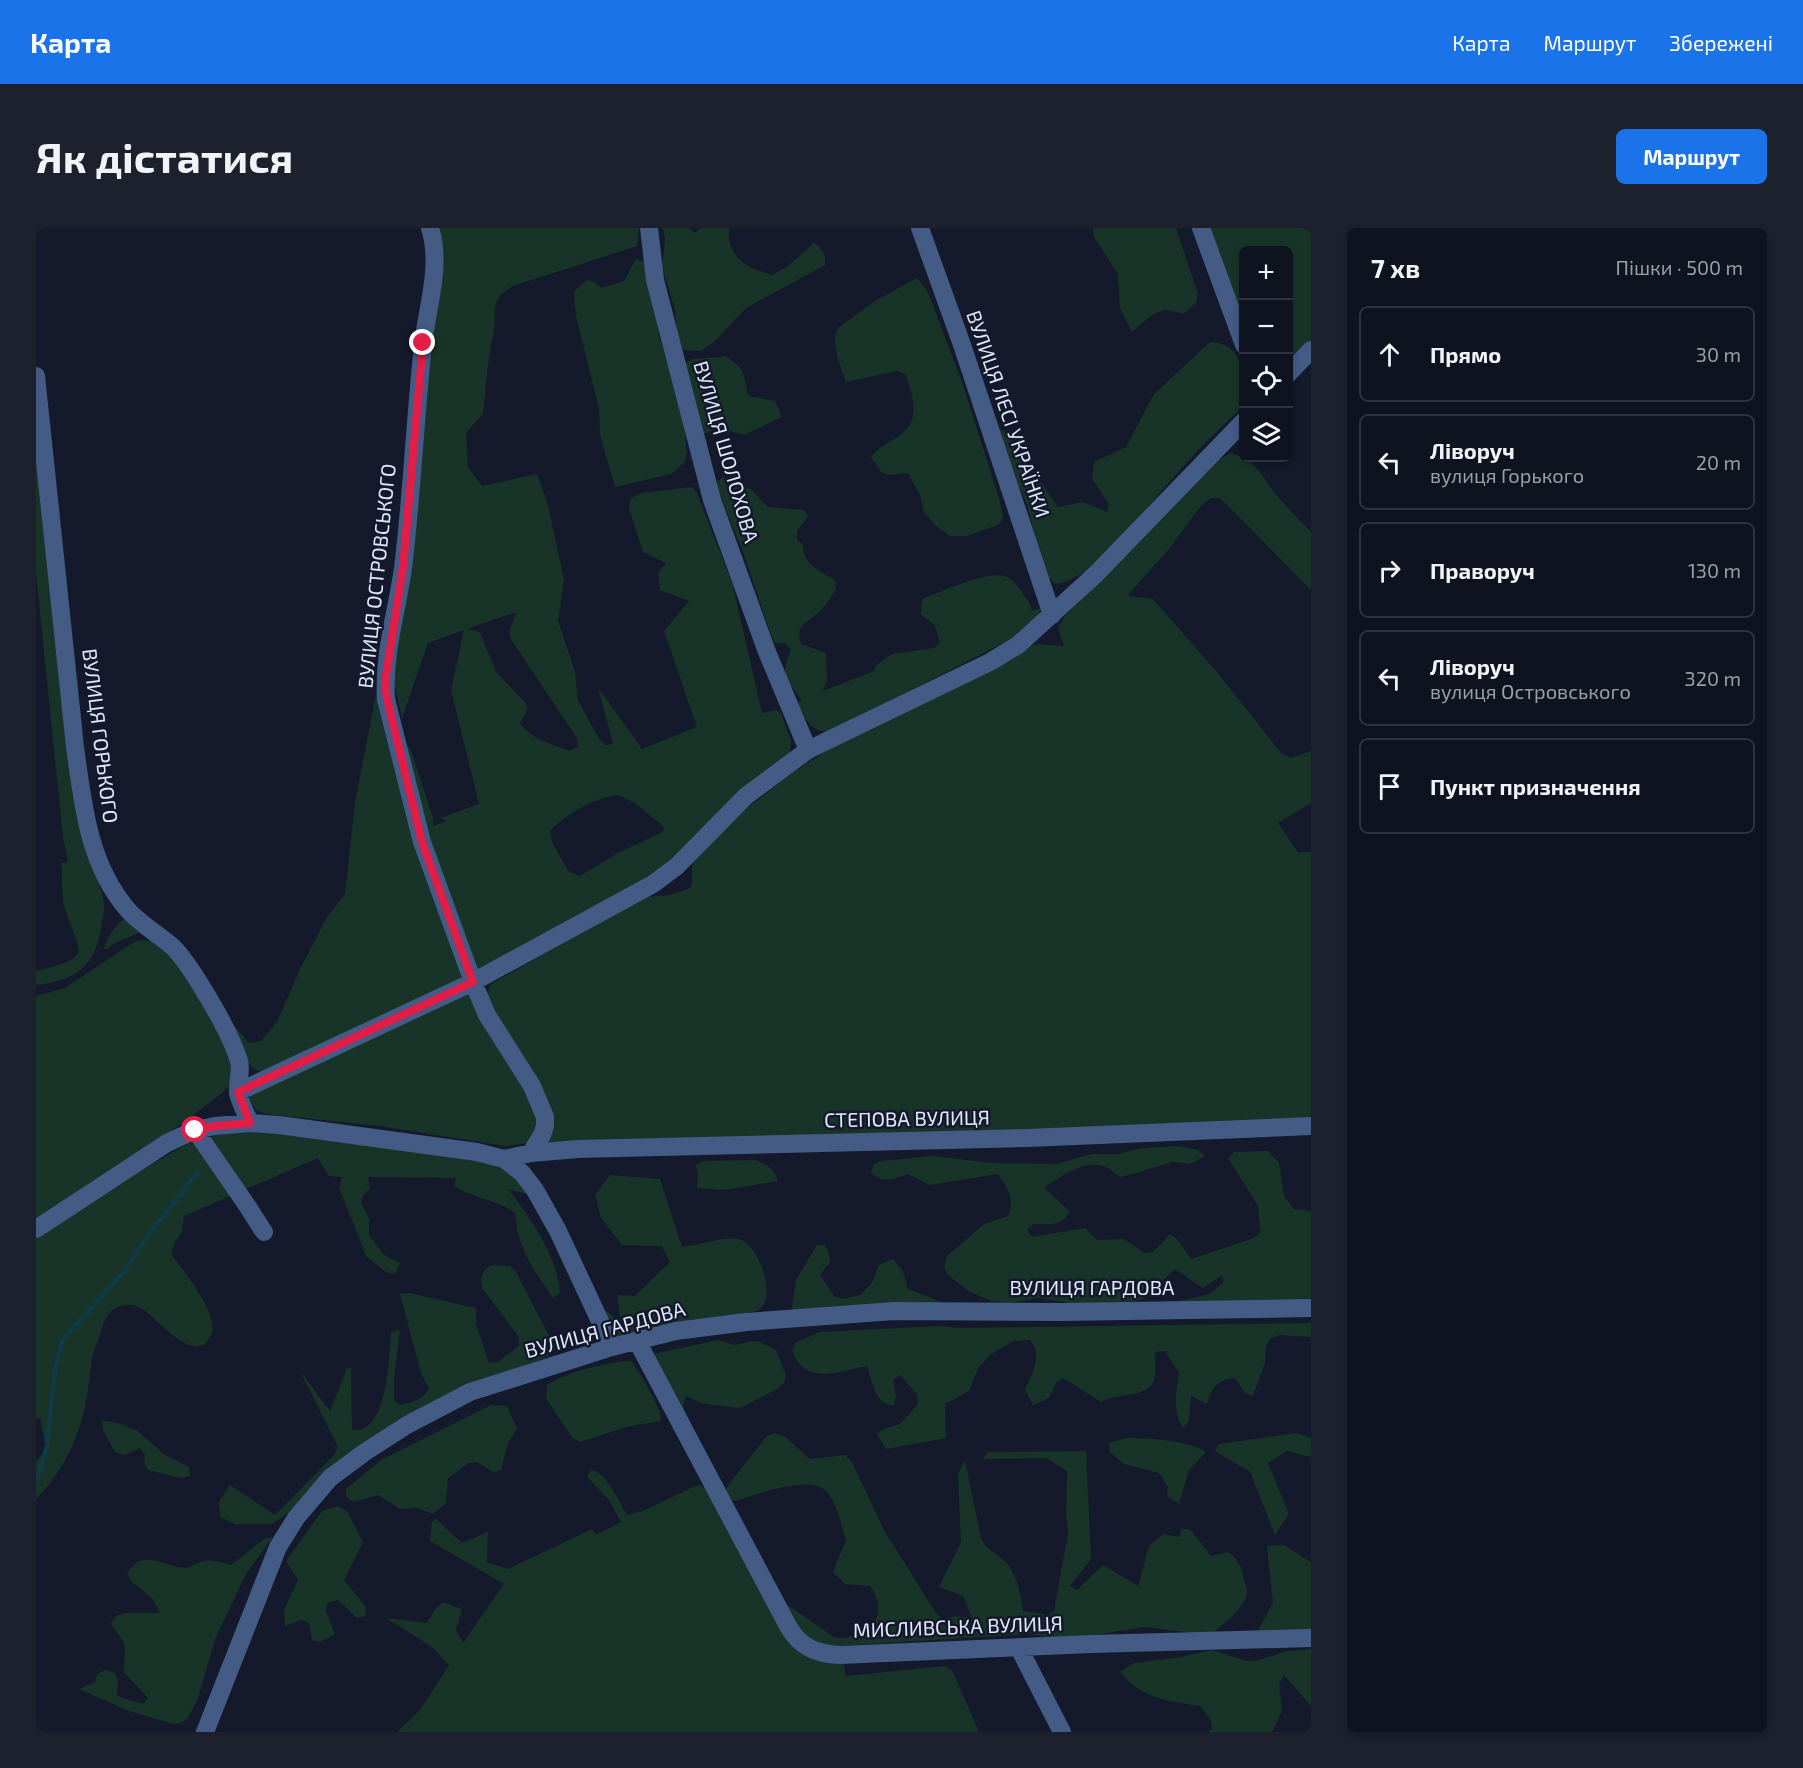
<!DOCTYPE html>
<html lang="uk">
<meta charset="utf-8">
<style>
:root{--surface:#0f1320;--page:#1d202d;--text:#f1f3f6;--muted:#9b9ea5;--line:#2f323e;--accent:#1a73e8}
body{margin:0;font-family:"Exo 2",sans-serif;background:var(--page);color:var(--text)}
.controls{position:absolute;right:18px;top:18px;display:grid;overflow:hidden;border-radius:9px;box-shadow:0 3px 9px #0003}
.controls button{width:54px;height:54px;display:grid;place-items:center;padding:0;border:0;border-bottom:2px solid var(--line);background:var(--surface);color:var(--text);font:30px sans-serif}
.stop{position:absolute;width:18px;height:18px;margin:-14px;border:4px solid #e11d48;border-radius:50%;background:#fff}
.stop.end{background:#e11d48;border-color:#fff;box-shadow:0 2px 6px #0008}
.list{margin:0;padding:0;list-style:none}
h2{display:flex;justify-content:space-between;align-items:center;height:78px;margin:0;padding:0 24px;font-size:26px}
h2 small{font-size:20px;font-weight:400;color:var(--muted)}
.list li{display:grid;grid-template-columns:39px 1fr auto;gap:18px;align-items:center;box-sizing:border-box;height:96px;margin:0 12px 12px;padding:0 12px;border:2px solid var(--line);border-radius:9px}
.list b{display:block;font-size:22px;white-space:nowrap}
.list p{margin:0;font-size:20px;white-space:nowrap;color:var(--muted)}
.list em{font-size:20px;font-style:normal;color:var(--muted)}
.icon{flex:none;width:33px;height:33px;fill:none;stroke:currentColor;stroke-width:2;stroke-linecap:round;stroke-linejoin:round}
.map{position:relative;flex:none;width:1275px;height:1504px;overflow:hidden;border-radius:9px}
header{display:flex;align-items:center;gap:36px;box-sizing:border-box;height:84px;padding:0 30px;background:var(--accent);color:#fff}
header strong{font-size:28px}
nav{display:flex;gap:33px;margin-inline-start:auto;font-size:21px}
.intro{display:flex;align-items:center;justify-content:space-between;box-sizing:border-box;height:144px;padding:0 36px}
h1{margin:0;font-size:42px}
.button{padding:15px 27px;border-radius:9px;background:var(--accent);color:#fff;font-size:21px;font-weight:700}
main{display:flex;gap:36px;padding:0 36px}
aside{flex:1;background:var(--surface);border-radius:9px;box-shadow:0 3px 9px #0003}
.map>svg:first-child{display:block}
.green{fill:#183428;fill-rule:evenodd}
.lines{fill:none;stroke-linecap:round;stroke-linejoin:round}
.stream{stroke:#113a47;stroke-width:4.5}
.minor{stroke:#445b85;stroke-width:18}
.route{stroke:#e11d48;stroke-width:8}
.labels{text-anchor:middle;stroke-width:5;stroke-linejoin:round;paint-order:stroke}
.street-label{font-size:20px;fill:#e1e9fc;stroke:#14192b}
</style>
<header>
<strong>Карта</strong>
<nav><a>Карта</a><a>Маршрут</a><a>Збережені</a></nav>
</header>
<div class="intro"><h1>Як дістатися</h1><a class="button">Маршрут</a></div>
<main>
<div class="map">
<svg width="1275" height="1504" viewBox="0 0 1275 1504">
<rect width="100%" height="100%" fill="#14192b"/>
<!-- green -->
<path class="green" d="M400 0H603L601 18 477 58C470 62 463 67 460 75 457 83 460 94 458 103 452 129 450 153 448 180L446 187 430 205 432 239 446 258 501 246 511 273 528 351 522 393 539 444 542 472 563 511 569 517 577 516 562 459 606 521 661 499 628 403 653 373 624 362 622 345 630 335 607 324 593 281 594 271 605 265 656 259 661 265 697 358 726 485 740 482 745 485 755 513 754 525 640 628 611 649 449 740 427 746 424 751 230 845C207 842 202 814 196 795L213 815 225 813 241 794 263 743 291 689 309 666 319 574 343 451 365 511 375 522 397 590V598L411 593 404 590 443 576 415 462 428 402 392 415 366 490 358 455ZM480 384 473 405 476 413 541 510 542 519 534 523C516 516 496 512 484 495L492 481 488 473 460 444 444 404 431 401ZM582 567 599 575 628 599 627 604 582 625 544 648 532 643 516 614 514 602C532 586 557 570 582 567Z
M627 0H653L659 5 665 0H694C689 14 700 32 714 39 720 43 729 44 736 47L752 38 778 15C787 21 790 26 789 37L710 80 679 113 665 123 648 122 642 115 639 82 626 39 629 12Z
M1057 0H1140L1162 66 1160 75 1147 86C1120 77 1117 87 1096 104L1084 80 1082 46 1058 9Z
M1172 0H1275V118L1253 138 1252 22H1208L1207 101Z
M600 31 608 34 620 69 623 107 647 187 651 225 649 234 635 246 579 259 564 207 563 181 540 88 538 63 551 52 559 54 565 60 588 53Z
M881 50 892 64 926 154 963 270 967 289 964 296 931 308H914L900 298 888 284 884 267 872 245 853 247 845 244 835 229C844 217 857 213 868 204 884 190 876 162 869 146L861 143 810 154C805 139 793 114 803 99L841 72Z
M1174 114C1210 115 1207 150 1208 176L1206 180C1172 210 1142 243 1113 278 1103 289 1096 304 1085 315 1071 329 1038 355 1019 356L1007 343 991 276 959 207V199L968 203 975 211 1022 279 1047 274 1071 284 1073 276 1056 251 1058 234 1090 219 1118 166Z
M689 128C712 142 705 144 713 168L739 173 746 189 708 207 684 200 668 206 649 135C662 127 675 132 689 128Z
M0 198 61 649C64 659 69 671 68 682 68 688 65 694 65 700 59 739 39 753 0 757V743C63 728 41 725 28 677 25 664 27 649 25 635L32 634 27 609 0 345Z
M1195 225C1222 234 1223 244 1239 265 1250 279 1263 291 1275 304V362L1184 270H1175L1164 279 1133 321 1091 368 1117 371 1181 444 1245 525 1255 530 1275 523V575L1242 595 1262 624H1275V894L508 915 512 908 451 766 455 756 588 681 612 669 634 667 652 661 656 657V637L662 629 704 586 748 551 794 520 993 418 1000 416 1028 418 1022 400 1028 389 1176 236Z
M687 249 715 261 732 279 768 282 772 289 761 303V312L767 317C767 337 784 343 799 352L800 361C796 367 792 375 786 381 774 395 758 394 765 416L790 425 791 452 787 463 838 443 840 437 856 426 898 420 904 414 899 398 885 386 886 371C905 364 949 343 968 348 974 349 981 357 985 363 989 369 995 375 996 383L1007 379 996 395 977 410 794 503C776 506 769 491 762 476L765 471C749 448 744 448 755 421L748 415H739L735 407 707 324 682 263 680 255Z
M88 691H90L105 704 79 715 71 721H68C70 710 79 698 88 691Z
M105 712 115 713 142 733 190 818 198 844 194 857 185 866 114 919 0 992V768L29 760 98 714Z
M434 764 494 865 504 898 492 915 470 918 343 898 230 886 220 882 212 870 214 867Z
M234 903 465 936 481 947 494 967 472 961C494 989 522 1029 524 1065L517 1070C498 1043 481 1019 479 985 464 973 437 970 418 958L420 950 332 949 334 961 327 967 325 975 333 990V1007L348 1027 364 1035 359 1046 350 1044 330 1028 303 959 306 949 293 948 282 930 148 988 146 1004 139 1014 135 1025C138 1031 142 1035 146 1040 155 1053 182 1089 176 1105 161 1142 123 1092 108 1082 97 1073 79 1076 72 1087 68 1092 67 1098 65 1104 62 1113 58 1121 56 1130 54 1140 54 1151 52 1162 46 1203 30 1241 0 1271V1234L10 1220 4 1190H0V1009L90 951 151 916 184 906Z
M1142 918 1162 922 1169 928 1154 936 1137 934 1086 949C1077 946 1077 942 1070 939 1049 930 1025 949 1008 959L1034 984C1026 999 1012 996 997 996L991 1002 996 1009 1049 1000 1061 1012 1087 1011 1109 1025 1117 1024 1134 1006 1141 1011 1155 1031 1218 1010 1224 1004 1222 978 1192 930 1198 924 1232 923 1243 935 1248 968 1258 981 1275 983V1075L1139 1074 1174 1066 1187 1055 1186 1047 1167 1060 1139 1041 1109 1070 1101 1073 1047 1077 1002 1070 975 1075 956 1073 932 1063 911 1046 908 1038 911 1028 948 996 972 988C979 971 972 960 962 946L894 957 872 946C858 951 846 957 835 944L838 936 846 933 896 928 958 935 1021 936 1056 926H1082L1107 920Z
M720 932C731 937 739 941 742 953L688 962 661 960 662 946 660 937 667 933Z
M574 947 624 951 646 1019C661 1017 690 1008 702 1011 722 1016 737 1060 728 1076 727 1078 723 1082 721 1083L579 1109 566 1080 585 1094 581 1067 599 1068 634 1034 626 1018 586 1017 565 990 559 967Z
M781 1017H789L793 1025 794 1034 784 1047 798 1068 806 1071 824 1067 836 1055 843 1037 857 1031 867 1043 872 1061 911 1076 760 1087 756 1080 760 1052Z
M457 1037 474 1038 480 1044 520 1121 511 1129 442 1157 236 1296H199L184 1289 183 1274 194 1257 239 1287 298 1227 302 1219 264 1143 294 1183 311 1140H315L316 1202C352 1207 353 1128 355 1104L364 1102 358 1150V1172L364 1177C378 1174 385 1172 393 1161L385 1145 364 1066 373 1065 440 1080V1096L453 1135 462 1134 483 1118V1109L446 1060 445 1050 449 1041Z
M1275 1095V1109L1244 1107 1235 1110 1230 1117 1229 1135 1217 1168 1209 1165 1199 1150C1181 1151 1176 1160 1171 1176L1155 1168 1153 1193 1147 1200C1136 1183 1140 1165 1143 1145L1129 1123 1119 1124C1119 1132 1120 1141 1119 1149 1115 1171 1081 1164 1065 1174L1027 1150 1020 1155 1013 1170 997 1177 989 1162C996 1146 1007 1128 994 1112L977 1113 954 1127 942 1140 933 1163 909 1176 910 1210 850 1221 841 1206 848 1201 864 1196 882 1176 881 1166 864 1147 857 1152 860 1168 858 1177C838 1177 837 1154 831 1138 804 1143 767 1159 756 1121L760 1114 784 1104 903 1098 922 1100Z
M682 1112 699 1117 716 1113 724 1114 740 1122 750 1147 748 1155 741 1161 704 1180 668 1176 650 1168 647 1178 671 1231 615 1128 622 1125Z
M588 1133H595C604 1145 626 1180 625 1193L594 1198 544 1214 536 1210 510 1170 511 1157C534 1142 561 1138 588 1133Z
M455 1177 471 1178 481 1201 472 1215 465 1242 457 1244 441 1234 433 1235 412 1250 410 1275 397 1286 381 1280 364 1281 342 1267 317 1274 310 1269V1261L345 1232Z
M66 1192 85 1196 102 1203 129 1227 153 1239 154 1248 145 1250 112 1242 108 1235 109 1226 104 1220 88 1227 79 1224 67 1202Z
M738 1205 748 1208 774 1231 809 1227 816 1234 848 1302 900 1385 906 1391 920 1388 936 1390 927 1368 903 1359 925 1314 922 1246 929 1232 945 1310C950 1322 960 1324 969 1333 981 1346 985 1367 987 1383L1012 1387 1019 1382V1376L1032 1307 1030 1284 1031 1243 1010 1230 947 1231 952 1224 1050 1223 1055 1331 1034 1358 1041 1362 1067 1337 1102 1358 1113 1318 1127 1306 1143 1309 1145 1301H1154L1175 1328 1192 1324C1203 1332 1205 1338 1208 1351 1209 1355 1211 1361 1211 1365 1210 1379 1185 1399 1174 1407L1108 1399 1028 1412 994 1406 801 1418 784 1415 761 1405 739 1368 798 1409C807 1411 811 1410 820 1406 845 1398 848 1379 834 1358L809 1356 797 1344 810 1312C805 1297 801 1276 791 1264 775 1245 720 1267 699 1273L690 1271 689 1263 693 1256 731 1208Z
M1261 1205 1275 1210V1229L1251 1223 1232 1235 1253 1286 1239 1307 1214 1244 1179 1223 1183 1216Z
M1090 1210C1112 1210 1152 1212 1170 1224L1153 1242 1143 1276 1131 1268 1132 1259 1123 1245 1088 1236 1074 1224 1073 1215Z
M555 1242C571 1244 583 1274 591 1287L607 1283 657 1259 664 1257 674 1263 745 1396 807 1433 810 1448 910 1438 917 1444 943 1504H361L384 1482 413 1437 396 1419 350 1390 391 1395 400 1380 407 1374 426 1381 420 1402 427 1415 468 1356 394 1313 396 1294 400 1291 426 1315 452 1304 451 1334 472 1341 556 1301 560 1307 585 1294 573 1272 551 1249Z
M302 1278 311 1283 327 1314 308 1352 330 1379 329 1388 321 1390 302 1372 293 1374 289 1381 299 1406 284 1414 276 1412 273 1395 265 1392 249 1398 248 1382 262 1352 250 1333 286 1283Z
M237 1309 210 1346 179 1411 162 1471 152 1490 145 1495 137 1496 93 1483 43 1461 59 1454 61 1446 69 1442 78 1444 82 1452 81 1468 107 1476 112 1470 88 1444 89 1417 75 1395 80 1388 89 1385H124L116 1370 96 1354 91 1346C105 1318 130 1340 150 1340 156 1339 162 1334 168 1333 176 1331 187 1335 195 1337L228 1311Z
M1248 1317 1275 1334V1410L1217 1411 1237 1375 1231 1318Z
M1275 1421V1478L1248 1447 1243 1456 1246 1483 1236 1504H1172L1176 1501 1175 1492 1164 1478C1132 1473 1106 1471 1084 1444L1098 1435 1145 1429 1176 1422 1210 1433H1219L1252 1423Z"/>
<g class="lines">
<!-- stream -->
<path class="stream" d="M0 1250 6 1237 11 1217 19 1142 26 1113 90 1041 112 1007 162 944"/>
<!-- minor -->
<path class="minor" d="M394 0C406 38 391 79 387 117 379 191 376 266 367 340 361 383 347 427 350 471L386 614 437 754 451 787 496 858 509 889V898L506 907 495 925
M613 0 619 52 676 272 731 424 772 522
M884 0 925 114 1016 387
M1165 0 1208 117
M1252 146 1275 122
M0 148 39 519C47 576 52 635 91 681 104 696 122 706 137 719 148 730 156 743 164 756 178 779 195 807 203 833 206 843 201 855 202 865 204 875 210 885 214 895
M202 864 437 754 617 656 641 638 710 568 772 522 954 434 982 417 1060 346 1208 193
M159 902 210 976 228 1004
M468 931 495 925 542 921 992 910 1275 898
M0 1001 131 915 159 902 179 898 214 895 243 897 441 924 468 931 486 945 499 962 522 1003 576 1119
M601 1113 752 1398C764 1419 780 1426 804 1427L1056 1416 1275 1410
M983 1420 1026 1504
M169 1504 242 1319 260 1290 294 1250 329 1224 371 1197 434 1164 576 1119 640 1103 710 1094 858 1083 1026 1084 1275 1080"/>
</g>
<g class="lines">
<!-- route -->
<path class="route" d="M159 902 179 898 214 895 202 864 437 754 386 614 351 471 349 454 367 339 387 115"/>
</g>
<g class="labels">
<!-- street labels -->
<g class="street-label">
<text transform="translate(972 186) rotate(71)" y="7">ВУЛИЦЯ ЛЕСІ УКРАЇНКИ</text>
<text transform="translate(690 224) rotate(74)" y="7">ВУЛИЦЯ ШОЛОХОВА</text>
<text transform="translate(341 348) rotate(-84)" y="7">ВУЛИЦЯ ОСТРОВСЬКОГО</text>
<text transform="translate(64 508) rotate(83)" y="7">ВУЛИЦЯ ГОРЬКОГО</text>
<text transform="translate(871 891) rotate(-1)" y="7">СТЕПОВА ВУЛИЦЯ</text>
<text x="1056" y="1067">ВУЛИЦЯ ГАРДОВА</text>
<text transform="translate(569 1102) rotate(-15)" y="7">ВУЛИЦЯ ГАРДОВА</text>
<text transform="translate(922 1399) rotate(-2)" y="7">МИСЛИВСЬКА ВУЛИЦЯ</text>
</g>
</g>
</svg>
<div class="controls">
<button>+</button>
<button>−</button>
<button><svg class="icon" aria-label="locate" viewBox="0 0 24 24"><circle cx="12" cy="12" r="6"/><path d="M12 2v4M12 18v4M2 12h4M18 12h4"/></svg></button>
<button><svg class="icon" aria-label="layers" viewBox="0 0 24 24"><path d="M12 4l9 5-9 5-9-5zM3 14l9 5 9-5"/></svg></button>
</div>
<div class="stop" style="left:159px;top:902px"></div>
<div class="stop end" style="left:387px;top:115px"></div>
</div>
<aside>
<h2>7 хв<small>Пішки · 500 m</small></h2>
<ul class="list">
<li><svg class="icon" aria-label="ahead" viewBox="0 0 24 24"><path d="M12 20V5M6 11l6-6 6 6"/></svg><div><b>Прямо</b></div><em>30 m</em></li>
<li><svg class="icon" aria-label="left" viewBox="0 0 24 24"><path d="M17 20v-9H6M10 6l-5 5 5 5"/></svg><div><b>Ліворуч</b><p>вулиця Горького</p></div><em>20 m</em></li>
<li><svg class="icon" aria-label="right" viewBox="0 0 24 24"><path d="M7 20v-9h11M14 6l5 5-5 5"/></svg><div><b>Праворуч</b></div><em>130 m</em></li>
<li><svg class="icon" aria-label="left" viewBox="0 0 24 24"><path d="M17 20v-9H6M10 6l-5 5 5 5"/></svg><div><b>Ліворуч</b><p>вулиця Островського</p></div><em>320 m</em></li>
<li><svg class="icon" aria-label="arrive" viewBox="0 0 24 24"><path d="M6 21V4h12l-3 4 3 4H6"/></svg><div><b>Пункт призначення</b></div></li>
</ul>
</aside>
</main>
